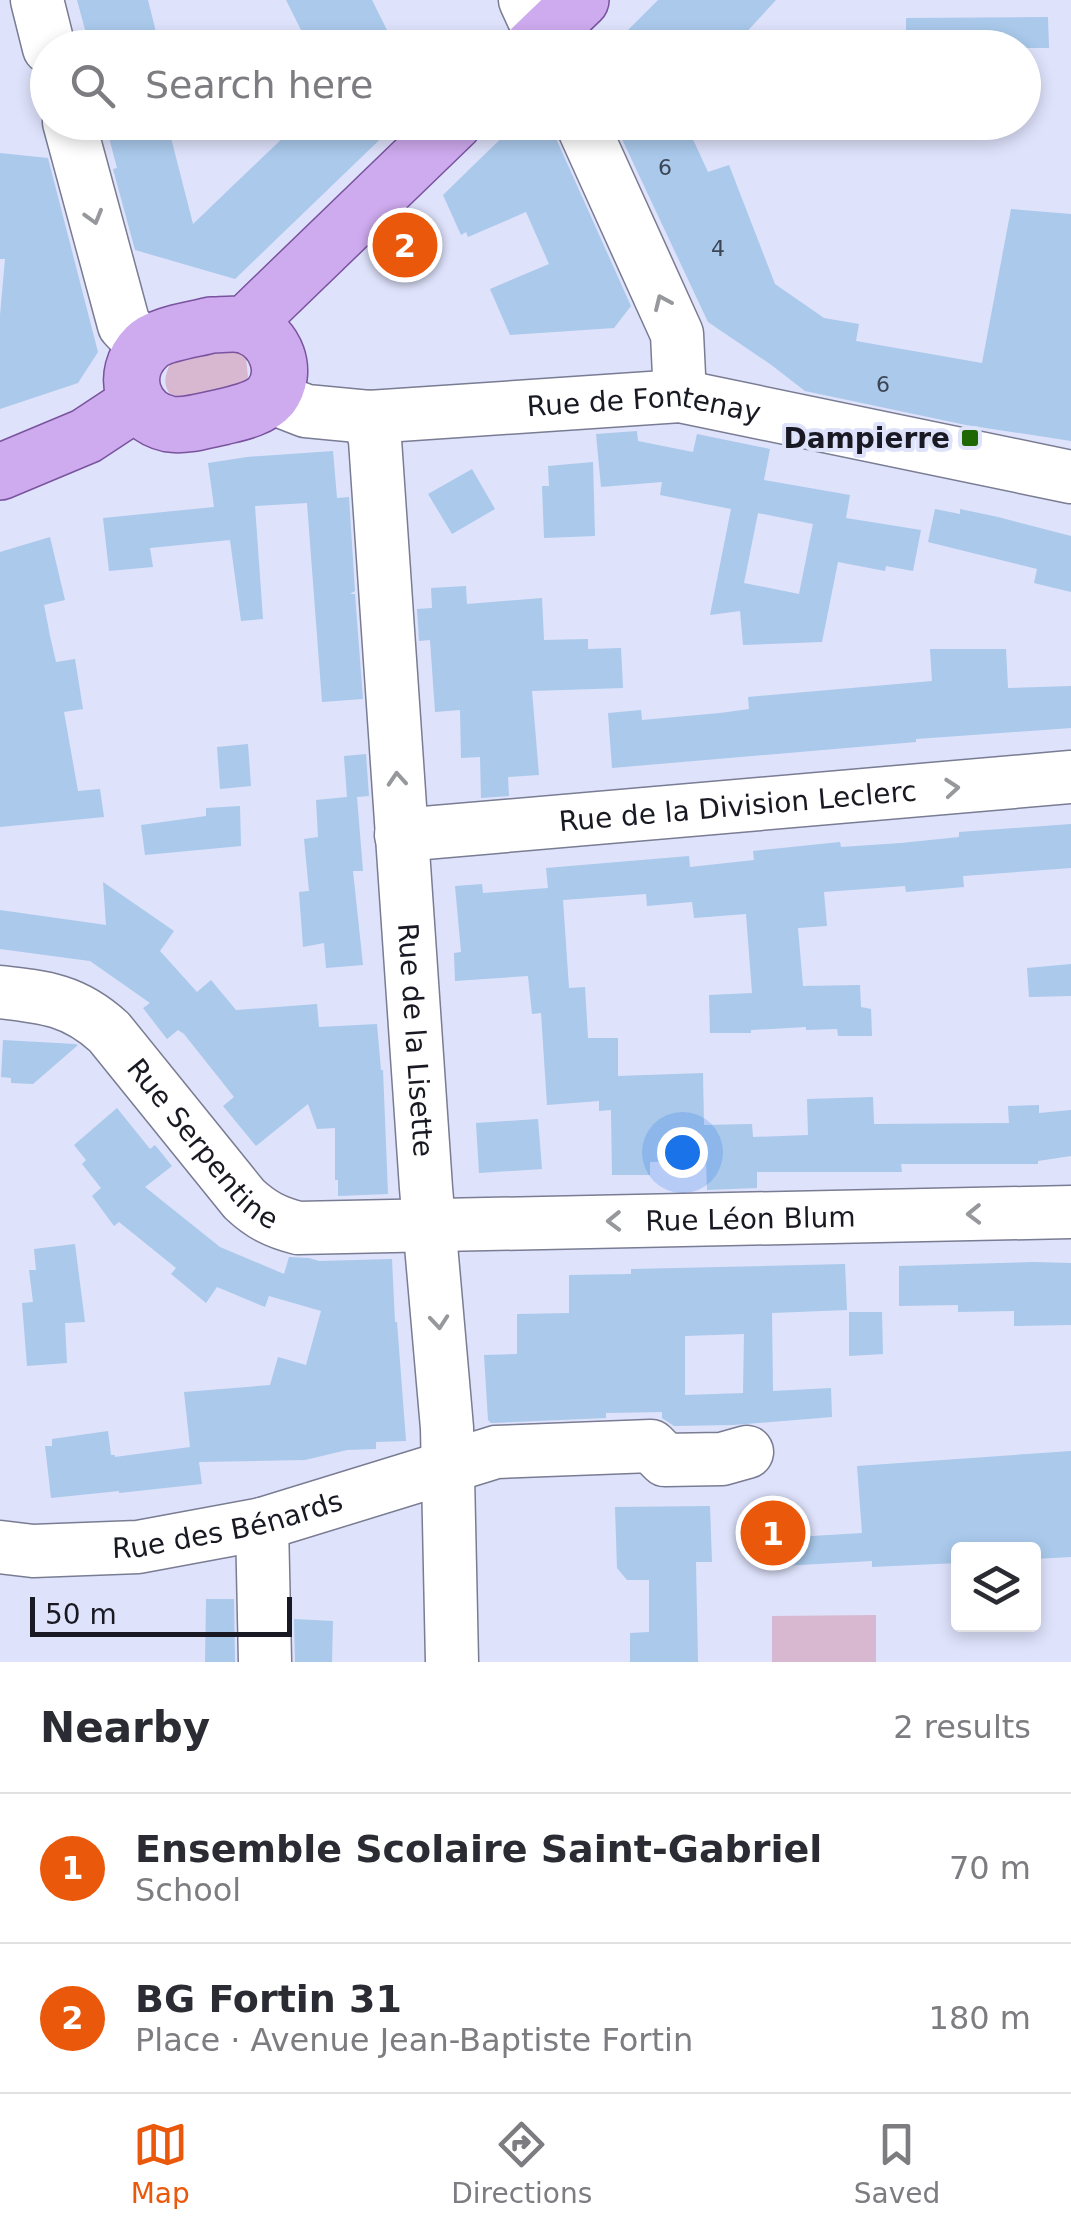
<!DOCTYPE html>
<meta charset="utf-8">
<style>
:root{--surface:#fff;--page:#f2f2f3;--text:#2b2b33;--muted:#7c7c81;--line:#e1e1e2;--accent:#ea580c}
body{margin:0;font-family:"DejaVu Sans",sans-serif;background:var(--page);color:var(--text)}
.controls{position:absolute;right:30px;bottom:30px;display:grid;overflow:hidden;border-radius:10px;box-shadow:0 5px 15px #0003}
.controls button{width:90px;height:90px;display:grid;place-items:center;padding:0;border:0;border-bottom:2px solid var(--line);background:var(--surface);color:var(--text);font:50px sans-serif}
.scale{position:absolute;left:30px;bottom:25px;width:262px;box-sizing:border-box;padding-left:10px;border:5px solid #181922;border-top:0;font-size:28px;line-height:35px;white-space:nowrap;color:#181922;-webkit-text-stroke:8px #dee2fb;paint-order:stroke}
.you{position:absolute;left:682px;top:1152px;width:35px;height:35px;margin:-25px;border:8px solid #fff;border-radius:50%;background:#1a73e8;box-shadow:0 0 0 15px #1a73e833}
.badge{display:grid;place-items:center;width:65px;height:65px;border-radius:50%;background:var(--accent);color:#fff;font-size:32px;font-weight:700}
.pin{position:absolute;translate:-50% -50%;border:5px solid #fff;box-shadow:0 2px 10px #0006}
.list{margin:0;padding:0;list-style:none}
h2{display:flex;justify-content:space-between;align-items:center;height:130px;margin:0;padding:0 40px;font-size:42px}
h2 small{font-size:32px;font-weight:400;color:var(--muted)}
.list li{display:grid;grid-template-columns:65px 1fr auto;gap:30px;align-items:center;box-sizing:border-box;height:150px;padding:0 40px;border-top:2px solid var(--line)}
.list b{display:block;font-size:38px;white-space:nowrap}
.list p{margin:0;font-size:32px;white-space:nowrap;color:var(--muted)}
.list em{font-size:32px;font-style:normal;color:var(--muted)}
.icon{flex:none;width:55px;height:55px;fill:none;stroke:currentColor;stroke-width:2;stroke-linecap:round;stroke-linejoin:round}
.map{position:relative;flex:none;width:1071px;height:1662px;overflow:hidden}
.search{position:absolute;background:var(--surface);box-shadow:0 5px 15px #0003;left:30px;right:30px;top:30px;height:110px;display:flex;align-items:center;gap:25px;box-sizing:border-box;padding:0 35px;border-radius:55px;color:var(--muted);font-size:38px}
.sheet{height:430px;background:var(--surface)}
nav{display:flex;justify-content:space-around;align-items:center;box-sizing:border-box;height:140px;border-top:2px solid var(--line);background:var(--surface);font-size:28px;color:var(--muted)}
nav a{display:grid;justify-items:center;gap:5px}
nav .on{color:var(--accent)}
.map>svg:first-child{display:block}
.green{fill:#d8b8d0}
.building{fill:#aac9eb;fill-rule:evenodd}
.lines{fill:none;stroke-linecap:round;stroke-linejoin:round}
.minor-casing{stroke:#797c92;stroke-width:55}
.major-casing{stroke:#7a539f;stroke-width:58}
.minor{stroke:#fff;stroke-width:52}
.major{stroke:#ceaaee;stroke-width:55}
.oneway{stroke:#97989c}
.poi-dot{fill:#1d6802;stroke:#dee2fb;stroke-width:4}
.labels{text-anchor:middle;stroke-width:8;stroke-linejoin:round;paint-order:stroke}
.number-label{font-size:22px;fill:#3c4554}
.street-label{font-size:28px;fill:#181922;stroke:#dee2fb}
.poi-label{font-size:28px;font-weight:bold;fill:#181922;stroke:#dee2fb;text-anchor:end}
</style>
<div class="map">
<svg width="1071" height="1662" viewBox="0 0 1071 1662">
<rect width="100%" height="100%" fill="#dee2fb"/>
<!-- green -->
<path class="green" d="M225 348 238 352 246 358 248 377 242 389 178 401C162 390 163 378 171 362Z
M876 1615V1662H772V1616Z"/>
<!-- building -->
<path class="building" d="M77 0H148L160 48H90Z
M286 0H372L396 48H310Z
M658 0H776L732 48H610Z
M1048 17 1049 48H906V18Z
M105 122H167L193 224 290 131 295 136 309 122H398L235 279 135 250 113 169 117 168Z
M518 122 552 124 554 134 631 306 614 328 510 335 490 289 549 264 526 212 468 237 466 232 461 235 443 195Z
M614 122H685L708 172 729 165 775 284 824 318 859 324 856 341 982 363 1011 209 1071 214V441L966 425 805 391 770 364 708 322Z
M0 153 48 158 98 352 78 383 0 409V315L5 259H0Z
M637 431 638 441 693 452 697 434 770 449 764 480 850 495 846 518 921 530 913 571 886 566 885 571 838 562 822 642 743 645 740 611 710 615 731 509 660 495 662 482 601 487 596 434ZM758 513 813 524 799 594 744 583Z
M333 451 337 498 349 497 355 591 350 594H355L363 699 322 702 307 503 255 506 263 619 241 621 230 540 150 548 153 567 109 571 103 518 214 507 208 463 247 457Z
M593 462 595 536 544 538 542 486H549L548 466Z
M472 469 495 509 452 534 428 494Z
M935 509 960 514V509L998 517 1071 536V592L1034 583 1037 569 928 542Z
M50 537 65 600 44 605 50 636 56 662 75 659 83 709 64 712 78 791 100 789 104 817 0 827V552Z
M466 586 467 604 542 598 544 640 588 639V649L621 648 623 688 532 691 539 775 508 777 509 796 481 798 480 757 461 758 460 710 435 712 430 640 419 641 417 609 432 608 431 588Z
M930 649H1006L1008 688 1071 686V728L916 739V742L612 768 608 713 641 710 642 720 720 713 749 709 748 697 932 681Z
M248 744 251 786 220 789 217 747Z
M366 754 369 796 357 797 363 871H353L363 965 326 968 324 943 303 947 299 892 309 891 304 839 318 837 316 800 347 797 344 756Z
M240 806 241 846 145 855 141 825 206 816V808Z
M1071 824V868L963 876 964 887 906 892 905 886 824 892 827 926 798 928 803 986 860 985 861 1007 871 1009 872 1036H838L837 1029 806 1030V1027L751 1030V1033H710L709 995 752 993 746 914 694 918 692 902 647 906 646 894 563 900 569 988 585 987 588 1038H618V1076L703 1073 704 1125 752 1124 753 1137 808 1135 807 1099 873 1097 874 1124 1009 1123 1008 1106 1039 1105V1113L1071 1110V1156L1038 1161V1164H901L902 1172H757V1188L707 1190 706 1161 650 1162V1175H612L611 1110 599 1111V1101L547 1105 541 1013 532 1014 528 976 455 981 454 953 461 952 455 886 482 884 483 893 548 888 546 868 689 856 690 867 754 860 753 851 840 842 841 847 901 843 959 837V832Z
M103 882 174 931 160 951 197 992 211 980 236 1010 317 1004 319 1027 377 1024 381 1070H383L388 1194 338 1196V1180H335V1128L317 1129 308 1104 256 1146 223 1106 234 1097 184 1034 178 1030 167 1039 143 1008 150 1003 90 961 0 949V910L106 925Z
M1071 964V996L1029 997 1027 968Z
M3 1040 75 1044 78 1045 33 1084 11 1083V1078L1 1077Z
M117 1108 150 1149 155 1145 172 1166 145 1187 220 1247 284 1274 289 1257 309 1258 319 1261 392 1259 395 1322H397L406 1441 376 1442V1449L347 1450 305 1460 199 1462 202 1484 119 1493V1491L51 1498 45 1446H52V1439L108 1431 111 1455H115V1457L190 1447 184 1392 270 1385 278 1357 306 1365 321 1311 269 1296 265 1307 217 1287 206 1303 171 1274 176 1268 119 1222 114 1226 92 1196 101 1188 82 1164 86 1160 74 1145Z
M538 1119 542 1169 479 1173 476 1123Z
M75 1244 85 1322 65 1323 67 1363 27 1366 22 1303 33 1302 29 1270H36L34 1249Z
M1033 1262 1071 1263V1325L1014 1326V1311L958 1312V1305L899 1306V1266Z
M845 1264 847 1310 772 1313 773 1391 831 1388 832 1417 733 1425 674 1426 662 1418V1412L606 1413V1418L491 1423 488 1420 484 1355 517 1354V1314L569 1313V1275L631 1274V1269ZM744 1334 743 1393 685 1395V1336Z
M849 1312H882L883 1354 849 1356Z
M1071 1451V1557L1034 1559V1550H958V1563L872 1567V1561L782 1566 779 1538 862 1533 857 1466Z
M710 1506 712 1562H696L698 1662H630V1633L649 1632V1580H627L617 1568 615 1507Z
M206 1599H234L235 1662H205Z
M294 1619 333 1621 332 1662H295Z"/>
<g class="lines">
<!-- minor casing -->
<g class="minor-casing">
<g id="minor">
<path d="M37 0 49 48"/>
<path d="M525 0 547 48"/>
<path d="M69 122 124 325 145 347"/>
<path d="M581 122 677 334 680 396"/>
<path id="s1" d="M270 397 306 411 369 417 680 396 1071 477"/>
<path id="s2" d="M369 417 375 440 426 1188 447 1428 452 1662"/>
<path id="s3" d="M401 835 1071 777"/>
<path id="s4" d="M0 992C45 997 74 1000 109 1032L244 1199C261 1215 275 1222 298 1228L1071 1212"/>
<path d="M262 1524 265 1662"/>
<path id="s5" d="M0 1547 33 1551 138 1547 262 1524 496 1452 651 1446 665 1460 722 1459 747 1452"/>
</g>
</g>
<!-- major casing -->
<g class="major-casing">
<path id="major" d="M531 48 581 0
M211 325C222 325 238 322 249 327 275 337 290 371 271 396 260 409 238 413 222 417 206 420 186 427 169 424 132 416 119 374 146 347 158 334 193 330 211 325Z
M245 325 455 122
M0 472 86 436 136 403"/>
</g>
<!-- minor -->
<use href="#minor" class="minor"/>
<!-- major -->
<use href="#major" class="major"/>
</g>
<!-- one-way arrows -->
<defs><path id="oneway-chevron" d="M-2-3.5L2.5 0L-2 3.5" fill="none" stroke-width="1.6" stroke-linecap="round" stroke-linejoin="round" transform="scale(2.5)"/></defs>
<g class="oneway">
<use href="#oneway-chevron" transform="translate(94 217) rotate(74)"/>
<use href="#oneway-chevron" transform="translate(662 302) rotate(-114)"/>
<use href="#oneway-chevron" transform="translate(397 779) rotate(-94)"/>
<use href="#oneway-chevron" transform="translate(952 788) rotate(-5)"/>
<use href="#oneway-chevron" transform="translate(974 1214) rotate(179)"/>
<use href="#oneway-chevron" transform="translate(614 1221) rotate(179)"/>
<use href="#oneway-chevron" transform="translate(439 1322) rotate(85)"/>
</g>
<!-- markers -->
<rect class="poi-dot" x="960" y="428" width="20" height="20" rx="5"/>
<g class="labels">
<!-- number labels -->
<g class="number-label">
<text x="665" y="175">6</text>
<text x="718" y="256">4</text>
<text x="883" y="392">6</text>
</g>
<!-- street labels -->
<g class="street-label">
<text dy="10" stroke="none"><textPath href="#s1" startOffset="378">Rue de Fontenay</textPath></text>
<text dy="10" stroke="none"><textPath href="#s3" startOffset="338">Rue de la Division Leclerc</textPath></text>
<text dy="10" stroke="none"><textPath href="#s2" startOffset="625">Rue de la Lisette</textPath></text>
<text dy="10" stroke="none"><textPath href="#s4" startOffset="265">Rue Serpentine</textPath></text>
<text dy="10" stroke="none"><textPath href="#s4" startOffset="848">Rue Léon Blum</textPath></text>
<text dy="10" stroke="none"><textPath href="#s5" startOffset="230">Rue des Bénards</textPath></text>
</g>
<!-- poi labels -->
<g class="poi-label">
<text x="950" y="448">Dampierre</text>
</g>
</g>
</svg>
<div class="controls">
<button><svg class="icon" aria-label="layers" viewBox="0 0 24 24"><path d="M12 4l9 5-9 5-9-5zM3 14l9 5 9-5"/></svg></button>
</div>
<div class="scale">50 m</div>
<div class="you"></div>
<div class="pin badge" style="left:773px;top:1533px">1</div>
<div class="pin badge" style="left:405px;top:245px">2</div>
<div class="search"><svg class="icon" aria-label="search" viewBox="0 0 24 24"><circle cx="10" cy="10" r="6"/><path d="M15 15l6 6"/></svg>Search here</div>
</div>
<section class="sheet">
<h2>Nearby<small>2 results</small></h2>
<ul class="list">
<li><span class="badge">1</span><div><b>Ensemble Scolaire Saint-Gabriel</b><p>School</p></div><em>70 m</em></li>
<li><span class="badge">2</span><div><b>BG Fortin 31</b><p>Place · Avenue Jean-Baptiste Fortin</p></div><em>180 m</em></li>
</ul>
</section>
<nav>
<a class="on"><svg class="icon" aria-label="map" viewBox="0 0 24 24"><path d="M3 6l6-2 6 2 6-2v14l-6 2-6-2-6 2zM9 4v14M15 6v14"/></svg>Map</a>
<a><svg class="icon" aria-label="directions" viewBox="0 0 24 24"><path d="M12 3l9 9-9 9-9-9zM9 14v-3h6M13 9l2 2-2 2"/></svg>Directions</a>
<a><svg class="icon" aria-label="saved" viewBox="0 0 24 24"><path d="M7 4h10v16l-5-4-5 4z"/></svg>Saved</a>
</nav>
